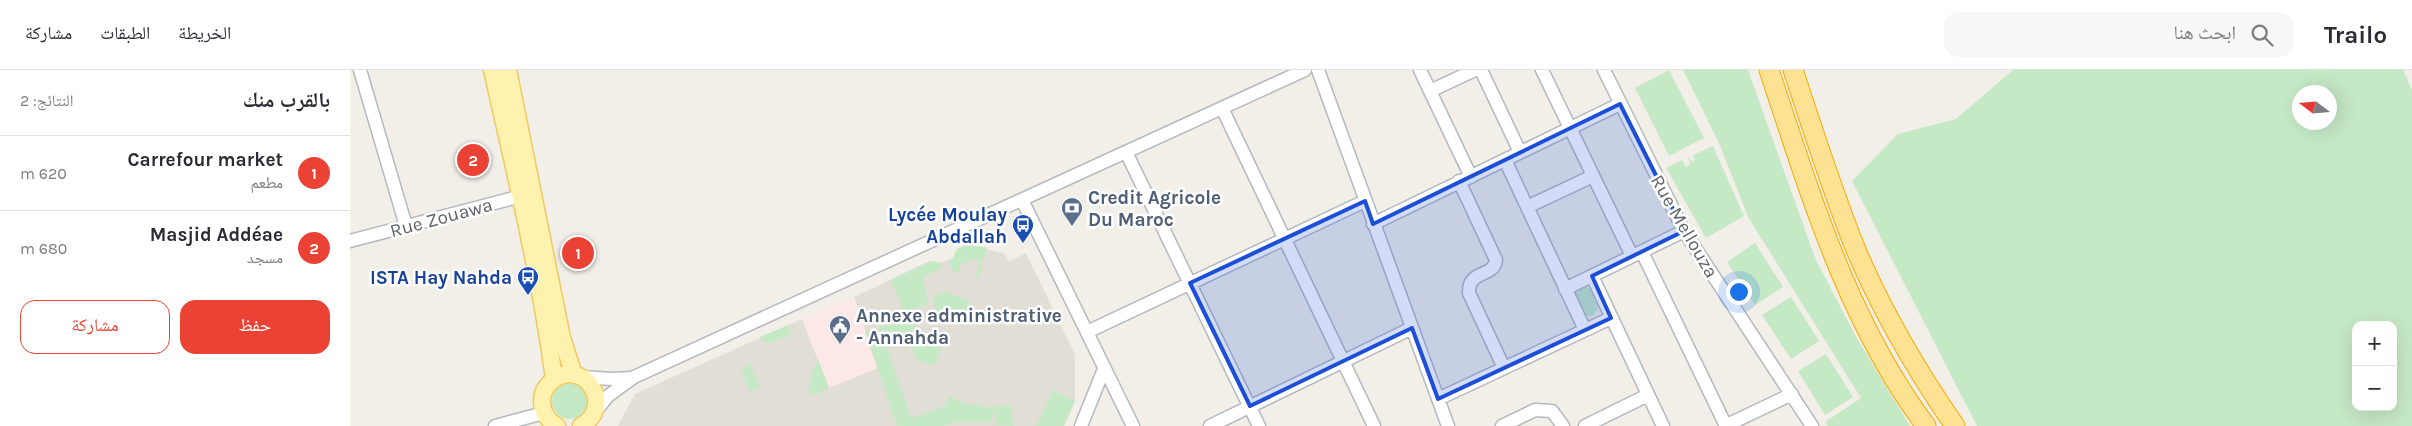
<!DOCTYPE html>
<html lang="ar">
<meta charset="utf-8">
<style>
:root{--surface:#fff;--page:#f7f7f7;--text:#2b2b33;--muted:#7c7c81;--line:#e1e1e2;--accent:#ea4335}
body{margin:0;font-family:Karla,"Noto Naskh Arabic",sans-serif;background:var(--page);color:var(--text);direction:rtl}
.controls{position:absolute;right:15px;bottom:15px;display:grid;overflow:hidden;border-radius:10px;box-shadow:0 5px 20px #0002}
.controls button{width:45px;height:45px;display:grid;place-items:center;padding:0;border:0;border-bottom:1px solid var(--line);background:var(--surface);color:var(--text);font:25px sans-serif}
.compass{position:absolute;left:1942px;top:15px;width:45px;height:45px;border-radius:50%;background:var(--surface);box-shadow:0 5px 20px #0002;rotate:286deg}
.you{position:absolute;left:1388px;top:221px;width:18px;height:18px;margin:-12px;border:4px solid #fff;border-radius:50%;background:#1a73e8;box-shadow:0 0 0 8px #1a73e833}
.badge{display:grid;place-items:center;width:32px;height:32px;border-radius:50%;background:var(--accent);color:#fff;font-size:16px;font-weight:700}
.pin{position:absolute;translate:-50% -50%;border:2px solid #fff;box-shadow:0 1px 5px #0006}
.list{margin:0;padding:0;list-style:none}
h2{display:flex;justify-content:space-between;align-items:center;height:65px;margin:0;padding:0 20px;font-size:21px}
h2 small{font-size:16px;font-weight:400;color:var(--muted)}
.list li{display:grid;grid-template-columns:32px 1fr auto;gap:15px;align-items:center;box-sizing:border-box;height:75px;padding:0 20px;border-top:1px solid var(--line)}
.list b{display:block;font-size:19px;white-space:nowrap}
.list p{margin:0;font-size:16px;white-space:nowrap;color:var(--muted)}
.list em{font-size:16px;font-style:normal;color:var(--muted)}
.actions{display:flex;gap:10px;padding:15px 20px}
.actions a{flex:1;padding:11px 0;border:1px solid var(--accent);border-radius:15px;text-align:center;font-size:18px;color:var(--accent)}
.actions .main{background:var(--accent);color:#fff}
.icon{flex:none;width:28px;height:28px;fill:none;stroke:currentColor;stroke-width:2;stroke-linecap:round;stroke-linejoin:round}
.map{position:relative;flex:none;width:2062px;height:356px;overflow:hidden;direction:ltr}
header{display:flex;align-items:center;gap:30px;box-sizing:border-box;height:70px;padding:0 25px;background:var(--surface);border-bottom:1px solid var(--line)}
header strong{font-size:24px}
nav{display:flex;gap:28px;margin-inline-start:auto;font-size:18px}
.search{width:350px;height:45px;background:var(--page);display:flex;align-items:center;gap:12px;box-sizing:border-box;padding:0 18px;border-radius:15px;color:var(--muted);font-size:19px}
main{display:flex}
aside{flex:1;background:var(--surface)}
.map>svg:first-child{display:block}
.education{fill:#e1ded6}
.medical{fill:#fce8e6}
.green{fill:#c5e8c5;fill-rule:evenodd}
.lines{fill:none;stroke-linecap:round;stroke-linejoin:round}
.minor-casing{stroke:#b5b8bc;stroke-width:15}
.major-casing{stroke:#f2c960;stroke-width:19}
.highway-casing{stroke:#f9ab00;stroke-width:21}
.minor{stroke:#fff;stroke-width:12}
.major{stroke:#fff2af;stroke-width:16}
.highway{stroke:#fde293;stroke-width:19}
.marked{fill:#1d4ed8;fill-opacity:0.2;stroke:#1d4ed8;stroke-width:4;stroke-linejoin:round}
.labels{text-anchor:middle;stroke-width:5;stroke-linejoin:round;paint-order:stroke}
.service-label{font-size:19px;font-weight:bold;fill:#4e5e75;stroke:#fff;text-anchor:start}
.transit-label{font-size:19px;font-weight:bold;fill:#164399;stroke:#fff;text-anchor:end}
.street-label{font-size:19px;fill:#5f6368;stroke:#fff}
</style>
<header>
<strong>Trailo</strong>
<div class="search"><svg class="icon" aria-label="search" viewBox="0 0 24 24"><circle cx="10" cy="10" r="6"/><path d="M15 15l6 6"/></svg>ابحث هنا</div>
<nav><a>الخريطة</a><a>الطبقات</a><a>مشاركة</a></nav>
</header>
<main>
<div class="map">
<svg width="2062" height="356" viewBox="0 0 2062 356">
<rect width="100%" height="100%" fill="#f1efe8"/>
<!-- education -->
<path class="education" d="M618 174 655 184 659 192 676 183 725 285V331L714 356H268L285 324 452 249 479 318 527 298 504 227 580 191 591 193 603 188 607 179Z"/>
<!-- medical -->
<path class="medical" d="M504 227 528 298 479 318 452 249Z"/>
<!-- green -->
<path class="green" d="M1319 0 1354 68 1319 86 1285 18Z
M1333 0H1398L1465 188 1505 265 1560 356H1478L1475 352 1511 328 1398 147 1369 73Z
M1663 0H2053L2062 20V356H1627L1502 111 1548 64 1606 49ZM1950 22H1980V52H1950ZM2006 255H2043V337H2006Z
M1363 76 1394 146 1356 168 1316 98 1332 90 1336 97 1340 94 1338 88 1339 87 1342 92 1345 90 1343 85Z
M1405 173 1433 217 1405 235 1377 192Z
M618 174 637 178 628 208 625 207 629 193 625 188 610 195V203L602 200 599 190 603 188 607 179Z
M580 191 591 193 592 198 573 207 578 235 564 238 568 259 534 270 561 348 595 336 599 326 616 334 632 335 633 338 660 335 664 356 645 355 647 343 644 342 641 353 609 352 592 356H547L515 262 549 252 550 255 557 250 541 210Z
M1234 216 1240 219 1248 237C1246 245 1240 248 1233 244L1224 225 1228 219Z
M594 222 617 229 619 236 614 254 587 245 583 226Z
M1441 227 1469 271 1441 289 1412 245Z
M438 255 442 264 419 273 411 270 410 267Z
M572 261 574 270 583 273 582 276 591 278 584 296 566 289 558 265Z
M1476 284 1503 327 1475 345 1448 301Z
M468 289 479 318 462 325 458 315Z
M401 295 410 318 400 322 391 299Z
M202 331a18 18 0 1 1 36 0a18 18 0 1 1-36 0Z
M703 320 725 331 714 356H686Z"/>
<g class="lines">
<!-- minor casing -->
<g class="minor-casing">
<path id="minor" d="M10 0 56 156
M968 0 1098 356
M1070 0 1121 107
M1131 0 1170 82
M1192 0 1282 186
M1254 0 1334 161 1462 356
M1080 21 1125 0
M872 38 1024 356
M776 82 909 356
M1155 90 1235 260
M1109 111 1146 190C1144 208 1118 199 1119 223L1154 298
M672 130 783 356
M1177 137 1243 106
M1023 154 1270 34
M0 171 179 124
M1292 182 1376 356
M1242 206 1313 356
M1215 219 1334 161
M737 262 1015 131
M232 307 262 309 282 308
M1088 329 1261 248
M245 342 258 326 284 307 955 0
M145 356 194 343
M731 356 754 299
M860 356 1062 258
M1152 356 1185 340 1202 341 1213 356
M1235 356 1298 325
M1375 356 1442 324"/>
</g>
<!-- major casing -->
<g class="major-casing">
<path id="major" d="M142 0C165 102 190 205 204 309
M158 0 212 268 224 305
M207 356C198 351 192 342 192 331 192 323 196 316 202 311 232 286 267 335 231 356"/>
</g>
<!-- highway casing -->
<g class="highway-casing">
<path id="highway" d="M1419 0C1460 123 1497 250 1576 356
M1443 0C1463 60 1482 121 1506 180 1532 241 1567 301 1605 356"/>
</g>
<!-- minor -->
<use href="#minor" class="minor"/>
<!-- major -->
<use href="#major" class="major"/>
<!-- highway -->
<use href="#highway" class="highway"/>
</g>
<!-- marked area -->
<path class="marked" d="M1270 34 1334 161 1242 206 1261 248 1088 329 1062 258 900 336 840 213 1015 131 1023 154Z"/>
<!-- icons -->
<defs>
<g id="bank-pin" transform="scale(1.125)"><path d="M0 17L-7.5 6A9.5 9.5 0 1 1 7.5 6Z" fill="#5c6f8a" stroke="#fff"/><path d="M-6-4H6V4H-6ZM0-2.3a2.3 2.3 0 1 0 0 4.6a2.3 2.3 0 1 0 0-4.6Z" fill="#fff"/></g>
<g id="bus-pin" transform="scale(1.125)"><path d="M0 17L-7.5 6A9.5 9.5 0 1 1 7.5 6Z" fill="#1a4fb4" stroke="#fff"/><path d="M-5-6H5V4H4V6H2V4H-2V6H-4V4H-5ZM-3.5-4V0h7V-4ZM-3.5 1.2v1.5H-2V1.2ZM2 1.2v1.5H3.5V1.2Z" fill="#fff"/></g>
<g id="civic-pin" transform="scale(1.125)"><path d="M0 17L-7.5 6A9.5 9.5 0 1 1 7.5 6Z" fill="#5c6f8a" stroke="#fff"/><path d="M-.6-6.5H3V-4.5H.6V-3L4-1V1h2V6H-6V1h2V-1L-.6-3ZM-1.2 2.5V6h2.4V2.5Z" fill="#fff"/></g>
</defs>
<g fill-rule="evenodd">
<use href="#bank-pin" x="722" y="138"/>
<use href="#bus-pin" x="673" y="155"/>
<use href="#bus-pin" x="178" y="207"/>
<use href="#civic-pin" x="490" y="256"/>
</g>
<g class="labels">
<!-- service labels -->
<g class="service-label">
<text x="738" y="134">Credit Agricole<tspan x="738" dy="22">Du Maroc</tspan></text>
<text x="506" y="252">Annexe administrative<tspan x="506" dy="22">- Annahda</tspan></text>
</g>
<!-- transit labels -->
<g class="transit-label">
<text x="657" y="151">Lycée Moulay<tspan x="657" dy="22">Abdallah</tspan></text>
<text x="162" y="214">ISTA Hay Nahda</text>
</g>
<!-- street labels -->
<g class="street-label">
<text transform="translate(91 147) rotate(-15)" y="7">Rue Zouawa</text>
<text transform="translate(1335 156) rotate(60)" y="7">Rue Mellouza</text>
</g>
</g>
</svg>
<div class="controls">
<button>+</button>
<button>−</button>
</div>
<svg class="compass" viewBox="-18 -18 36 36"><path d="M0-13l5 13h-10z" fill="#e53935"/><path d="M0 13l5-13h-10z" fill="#7c7c81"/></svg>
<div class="you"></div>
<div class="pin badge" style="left:228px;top:183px">1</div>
<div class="pin badge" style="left:123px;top:90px">2</div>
</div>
<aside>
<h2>بالقرب منك<small>النتائج: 2</small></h2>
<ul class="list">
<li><span class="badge">1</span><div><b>Carrefour market</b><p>مطعم</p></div><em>620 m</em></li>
<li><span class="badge">2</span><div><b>Masjid Addéae</b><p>مسجد</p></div><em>680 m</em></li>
</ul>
<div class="actions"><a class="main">حفظ</a><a>مشاركة</a></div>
</aside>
</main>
